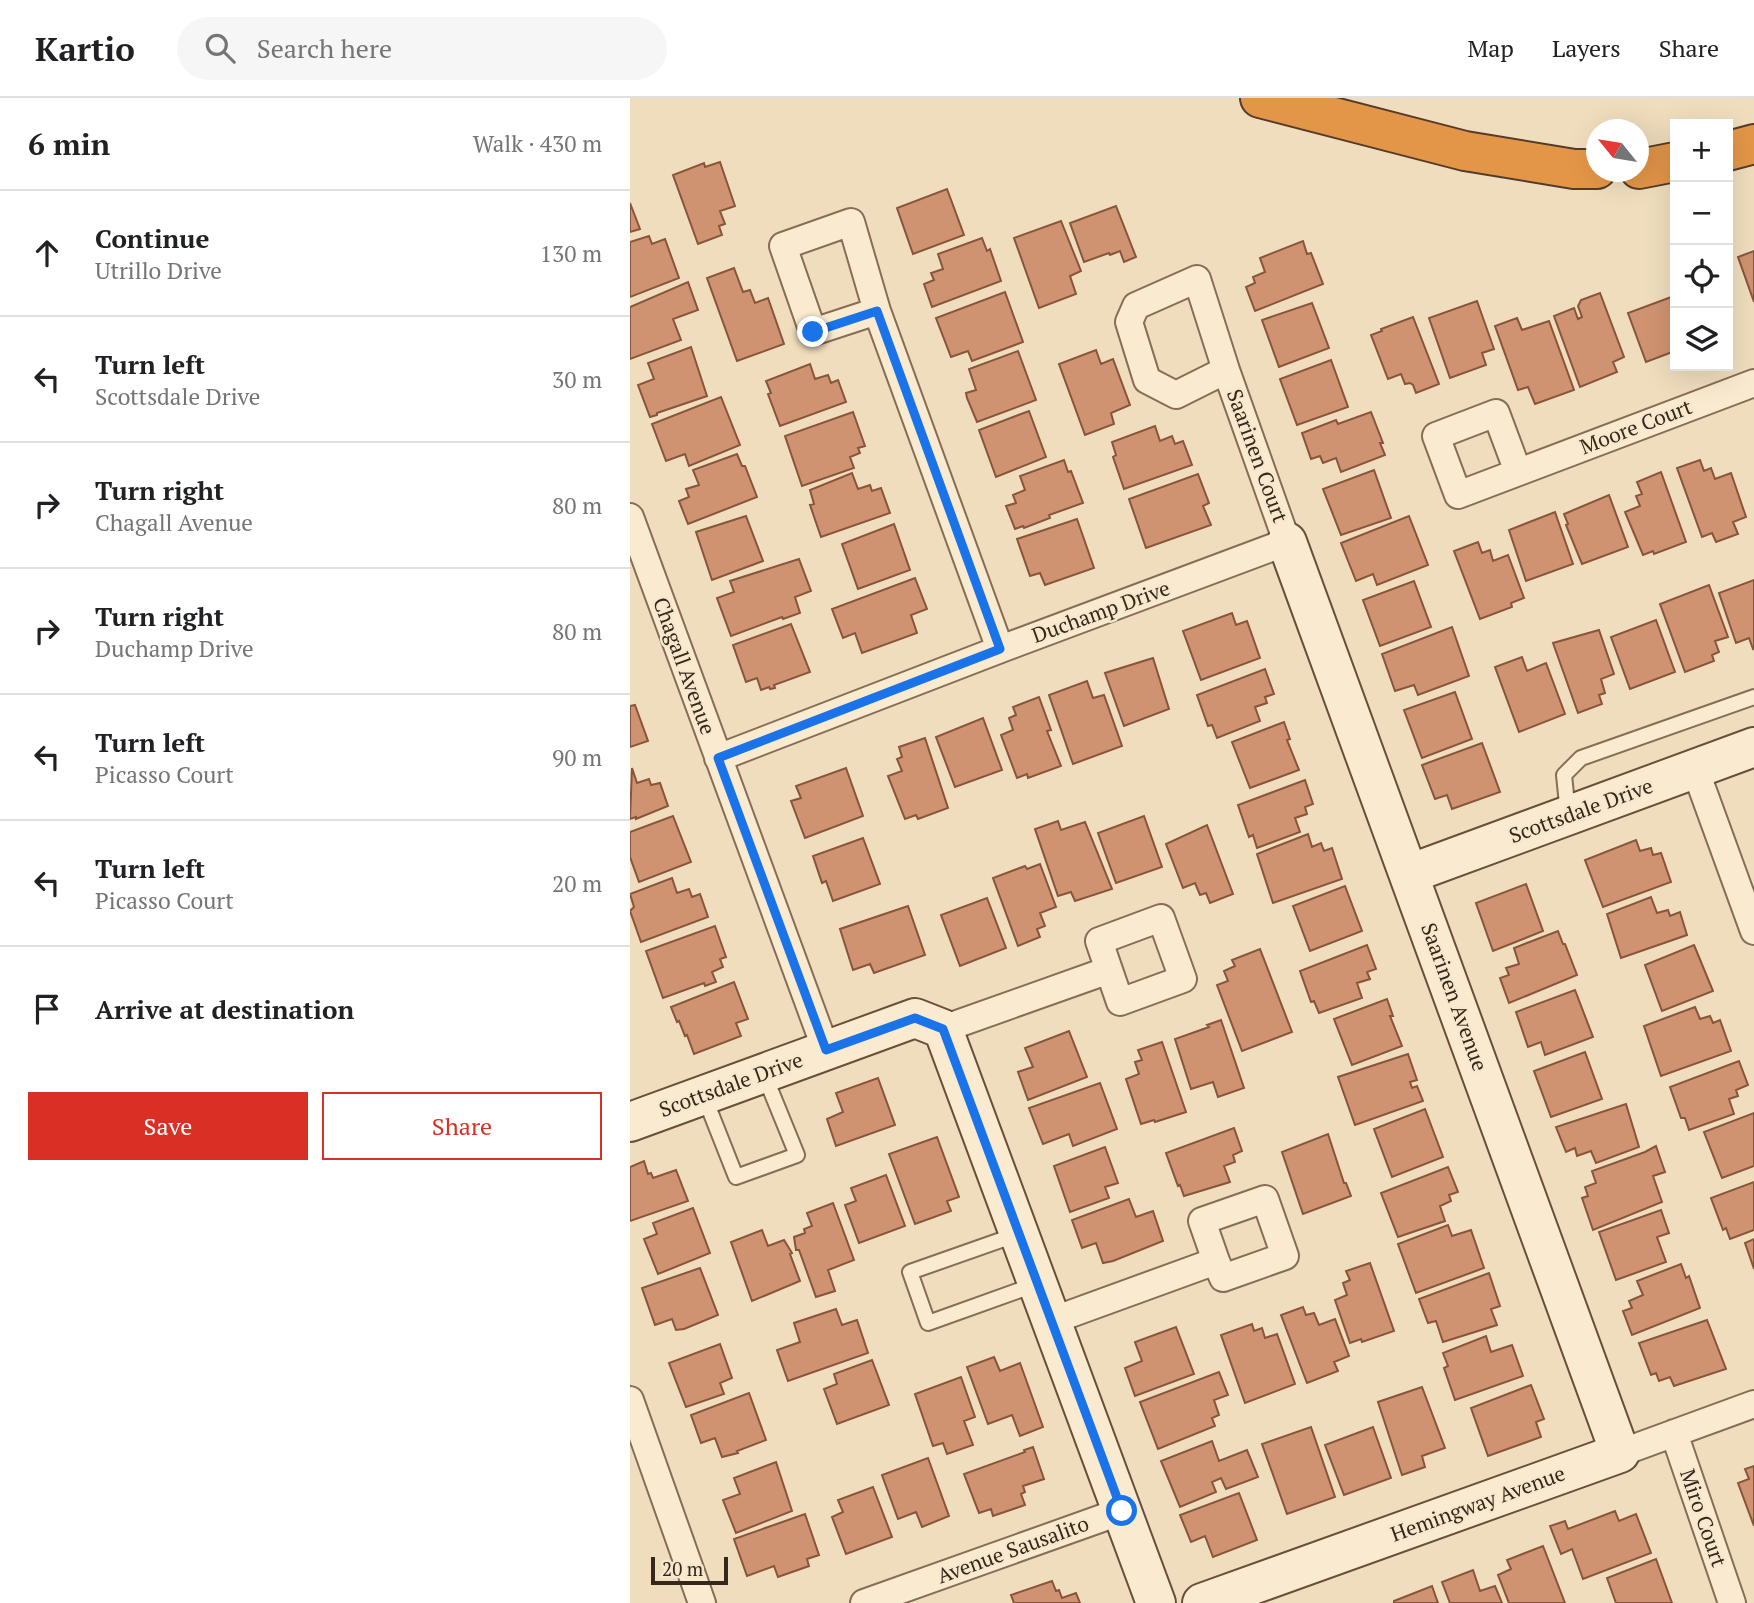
<!DOCTYPE html>
<meta charset="utf-8">
<style>
:root{--surface:#fff;--page:#f6f6f6;--text:#202124;--muted:#757577;--line:#e0e0e0;--accent:#d93025}
body{margin:0;font-family:"PT Serif",serif;background:var(--page);color:var(--text)}
.controls{position:absolute;right:21px;top:21px;display:grid;overflow:hidden;border-radius:0px;box-shadow:0 7px 28px #0002}
.controls button{width:63px;height:63px;display:grid;place-items:center;padding:0;border:0;border-bottom:2px solid var(--line);background:var(--surface);color:var(--text);font:35px sans-serif}
.compass{position:absolute;left:956px;top:21px;width:63px;height:63px;border-radius:50%;background:var(--surface);box-shadow:0 7px 28px #0002;rotate:300deg}
.scale{position:absolute;left:21px;bottom:18px;width:77px;box-sizing:border-box;padding-left:7px;border:4px solid #36271b;border-top:0;font-size:19px;line-height:24px;white-space:nowrap;color:#36271b;-webkit-text-stroke:5px #f7e8cd;paint-order:stroke}
.stop{position:absolute;width:21px;height:21px;margin:-16px;border:5px solid #1a73e8;border-radius:50%;background:#fff}
.stop.end{background:#1a73e8;border-color:#fff;box-shadow:0 2px 7px #0008}
.list{margin:0;padding:0;list-style:none}
h2{display:flex;justify-content:space-between;align-items:center;height:91px;margin:0;padding:0 28px;font-size:30px}
h2 small{font-size:23px;font-weight:400;color:var(--muted)}
.list li{display:grid;grid-template-columns:46px 1fr auto;gap:21px;align-items:center;box-sizing:border-box;height:126px;padding:0 28px;border-top:2px solid var(--line)}
.list b{display:block;font-size:26px;white-space:nowrap}
.list p{margin:0;font-size:23px;white-space:nowrap;color:var(--muted)}
.list em{font-size:23px;font-style:normal;color:var(--muted)}
.actions{display:flex;gap:14px;padding:21px 28px}
.actions a{flex:1;padding:16px 0;border:2px solid var(--accent);border-radius:0px;text-align:center;font-size:24px;color:var(--accent)}
.actions .main{background:var(--accent);color:#fff}
.icon{flex:none;width:38px;height:38px;fill:none;stroke:currentColor;stroke-width:2;stroke-linecap:round;stroke-linejoin:round}
.map{position:relative;flex:none;width:1124px;height:1505px;overflow:hidden}
header{display:flex;align-items:center;gap:42px;box-sizing:border-box;height:98px;padding:0 35px;background:var(--surface);border-bottom:2px solid var(--line)}
header strong{font-size:33px}
nav{display:flex;gap:38px;margin-inline-start:auto;font-size:24px}
.search{width:490px;height:63px;background:var(--page);display:flex;align-items:center;gap:18px;box-sizing:border-box;padding:0 24px;border-radius:38px;color:var(--muted);font-size:26px}
main{display:flex}
aside{flex:1;background:var(--surface)}
.map>svg:first-child{display:block}
.building{fill:#cf9371;stroke:#88553a;stroke-width:2}
.lines{fill:none;stroke-linecap:round;stroke-linejoin:round}
.lane-casing{stroke:#886d56;stroke-width:18}
.street-casing{stroke:#886d56;stroke-width:30}
.secondary-casing{stroke:#694e39;stroke-width:42}
.highway-casing{stroke:#553c2a;stroke-width:42}
.lane{stroke:#faebd0;stroke-width:14}
.street{stroke:#faebd0;stroke-width:26}
.secondary{stroke:#faebd0;stroke-width:38}
.highway{stroke:#e49648;stroke-width:38}
.route{stroke:#1a73e8;stroke-width:9}
.labels{text-anchor:middle;stroke-width:5;stroke-linejoin:round;paint-order:stroke}
.street-label{font-size:21px;fill:#36271b;stroke:#f7e8cd}
</style>
<header>
<strong>Kartio</strong>
<div class="search"><svg class="icon" aria-label="search" viewBox="0 0 24 24"><circle cx="10" cy="10" r="6"/><path d="M15 15l6 6"/></svg>Search here</div>
<nav><a>Map</a><a>Layers</a><a>Share</a></nav>
</header>
<main>
<aside>
<h2>6 min<small>Walk · 430 m</small></h2>
<ul class="list">
<li><svg class="icon" aria-label="ahead" viewBox="0 0 24 24"><path d="M12 20V5M6 11l6-6 6 6"/></svg><div><b>Continue</b><p>Utrillo Drive</p></div><em>130 m</em></li>
<li><svg class="icon" aria-label="left" viewBox="0 0 24 24"><path d="M17 20v-9H6M10 6l-5 5 5 5"/></svg><div><b>Turn left</b><p>Scottsdale Drive</p></div><em>30 m</em></li>
<li><svg class="icon" aria-label="right" viewBox="0 0 24 24"><path d="M7 20v-9h11M14 6l5 5-5 5"/></svg><div><b>Turn right</b><p>Chagall Avenue</p></div><em>80 m</em></li>
<li><svg class="icon" aria-label="right" viewBox="0 0 24 24"><path d="M7 20v-9h11M14 6l5 5-5 5"/></svg><div><b>Turn right</b><p>Duchamp Drive</p></div><em>80 m</em></li>
<li><svg class="icon" aria-label="left" viewBox="0 0 24 24"><path d="M17 20v-9H6M10 6l-5 5 5 5"/></svg><div><b>Turn left</b><p>Picasso Court</p></div><em>90 m</em></li>
<li><svg class="icon" aria-label="left" viewBox="0 0 24 24"><path d="M17 20v-9H6M10 6l-5 5 5 5"/></svg><div><b>Turn left</b><p>Picasso Court</p></div><em>20 m</em></li>
<li><svg class="icon" aria-label="arrive" viewBox="0 0 24 24"><path d="M6 21V4h12l-3 4 3 4H6"/></svg><div><b>Arrive at destination</b></div></li>
</ul>
<div class="actions"><a class="main">Save</a><a>Share</a></div>
</aside>
<div class="map">
<svg width="1124" height="1505" viewBox="0 0 1124 1505">
<rect width="100%" height="100%" fill="#efddbd"/>
<!-- building -->
<path class="building" d="M90 64 105 108 90 113 95 126 89 128 92 137 68 146 43 77 74 65 75 69Z
M317 91 334 137 283 156 267 110Z
M0 105 10 131 0 134Z
M486 108 506 159 494 164 490 153 480 157 479 155 454 164 440 125Z
M431 123 451 173 440 178 446 196 409 210 384 140Z
M19 138 22 146 35 141 49 180 0 199V144Z
M352 140 357 153 360 151 371 183 302 209 294 186 304 182 301 175 313 171 308 156Z
M673 143 677 156 681 155 693 186 625 213 616 189 625 185 623 179 635 174 630 160Z
M1124 153V204L1108 159Z
M104 170 113 194 120 192 125 205 138 200 154 246 107 263 77 180Z
M58 184 68 212 43 221 51 242 0 261V209Z
M375 194 393 244 342 263 338 253 321 259 306 220Z
M970 195 994 259 983 264 987 274 950 289 924 218 944 210 948 221 952 219 948 208 951 202Z
M1044 198 1045 253 1016 264 998 215Z
M847 203 864 251 852 255 856 267 820 280 799 220Z
M682 205 699 250 649 269 632 222Z
M783 219 809 286 786 295 783 287 780 285 775 286 771 276 758 281 741 237 752 233 751 231Z
M887 220 892 232 919 223 944 292 905 306 898 289 888 292 865 228Z
M61 249 77 298 27 315V317L20 319 8 287 24 281 18 265Z
M466 252 471 266 483 261 500 307 481 315 484 326 455 337 429 266Z
M388 253 406 302 347 324 337 300 336 295 346 292 339 271Z
M701 262 718 309 667 327 650 281Z
M180 266 185 281 198 277 201 285 208 282 216 304 150 328 138 296 141 295 136 283Z
M91 299 110 347 59 368 55 356 36 363 22 326Z
M399 313 416 359 366 379 349 332Z
M223 314 235 348 228 350 230 355 220 359 224 370 172 388 155 338Z
M741 314 753 345H750L755 357 711 374 706 360 693 365 690 358 681 361 672 335 706 322 708 326Z
M525 328 530 343 542 338 545 346 553 343 562 367 494 391 483 359 486 357 482 344Z
M107 356 112 368H115L127 399 58 426 49 403 59 399 56 391 69 387 63 372Z
M434 362 438 374 441 373 453 405 419 417 420 420 394 430 393 428 385 431 376 408 386 405 383 397 395 392 390 378Z
M1070 362 1074 373 1081 370 1085 381 1101 375 1116 419 1103 424 1108 436 1086 444 1082 435 1072 439 1047 370Z
M744 372 761 420 711 437 693 391Z
M1031 374 1056 444 1024 456 1023 453 1013 457 995 414 1010 408 1006 398 1012 396 1007 384Z
M222 375 228 391 240 387 242 393 251 390 260 415 191 439 180 407 184 406 180 392Z
M568 376 579 405 573 408 581 427 516 450 499 401Z
M979 397 998 449 952 466 936 427 938 426 934 416Z
M925 414 943 466 896 483 879 432Z
M116 418 133 463 82 482 66 434Z
M779 418 798 467 747 487 743 476 726 483 711 445Z
M447 421 464 470 415 487 410 475 400 478 387 441Z
M264 426 280 472 228 491 212 446Z
M848 444 852 455 860 452 863 463 878 457 894 500 881 505 882 509 850 521 824 453Z
M169 461 181 493 165 499 170 515 153 521 152 519 101 538 87 500 104 494 100 483Z
M285 480 297 511 281 517 287 535 232 555 225 535 213 540 202 511Z
M1124 482V550L1123 551 1119 540 1106 545 1089 495Z
M784 483 801 529 750 548 733 502Z
M1079 487 1098 539 1085 543 1089 554 1082 557 1084 563 1055 574 1030 506Z
M602 515 606 527 617 523 630 560 571 582 553 533Z
M1026 522 1045 574 1000 591 981 539Z
M161 526 180 574 144 587 145 590 140 591 139 589 131 592 127 580 116 584 103 547Z
M822 529 839 578 788 597 784 587 765 593 752 556Z
M969 532 984 576 971 581 975 595 969 597 972 606 948 615 923 545Z
M892 559 897 573 916 565 935 616 889 634 865 569Z
M523 560 539 611 494 628 475 575Z
M635 571 644 596 635 599 637 605 625 609 630 623 587 640 582 627 578 628 567 597Z
M457 583 463 600 474 597 492 648 443 666 419 597Z
M825 594 842 641 792 660 774 612Z
M409 599 421 632 417 633 431 668 398 680 397 676 387 680 371 637 383 632 379 620 386 617 383 609Z
M5 607 18 643 0 649V608Z
M353 620 372 672 325 689 306 639Z
M654 624 660 641 657 642 669 672 620 690 602 644Z
M295 640 318 710 288 721 286 717 275 721 258 678 272 673 267 661 272 659 269 649Z
M852 645 870 694 822 711 817 697 805 701 792 667Z
M2 670 7 685 19 681 21 687 30 685 38 708 6 721V719L0 721Z
M216 670 233 718 175 740 161 703 171 700 166 688Z
M675 682 683 706 675 709 677 716 665 720 670 734 627 750 623 737 619 739 608 707Z
M43 718 61 764 9 784 0 759V734Z
M514 718 532 769 486 785 468 735Z
M428 723 431 732 455 724 482 791 445 803 441 794 428 798 405 731Z
M577 727 603 796 580 805 576 795 570 797 565 785 553 790 536 746Z
M678 736 682 749 691 745 694 753 702 750 712 781 643 805 627 756Z
M233 740 250 786 203 803 196 783 192 785 183 758Z
M1006 742 1010 753 1021 750 1023 757 1031 755 1041 784 973 809 955 762Z
M410 766 426 809 410 815 415 828 407 831 410 839 388 848 363 780 395 768 397 771Z
M42 780 47 795 59 791 62 799 70 796 78 819 11 844 0 813 4 809 0 796Z
M896 786 913 833 863 853 846 805Z
M715 788 732 833 680 853 663 808Z
M1021 799 1027 815 1038 812 1040 818 1050 814 1057 837 991 860 977 816Z
M357 800 376 850 330 868 311 817Z
M278 808 295 857 244 875 240 866 223 872 210 831Z
M85 828 96 859 90 861 93 869 82 874 86 884 75 888 74 885 33 900 16 853Z
M928 833 933 846H935L947 877 879 905 870 880 879 877 876 870 889 866 884 850Z
M737 847 746 871 737 874 740 881 727 885 732 900 689 915 684 903 681 904 670 873Z
M1064 847 1083 893 1032 913 1015 867Z
M630 851 662 934 612 953 587 887 598 883 594 873 605 868 602 862Z
M104 884 118 921 106 925 111 938 64 956 57 937 55 938 49 923 47 924 41 909Z
M945 892 963 939 915 957 911 944 898 949 886 914Z
M757 901 763 918H760L772 948 722 967 704 921Z
M1065 909 1070 921 1080 918 1083 925 1090 922 1101 953 1031 978 1014 928Z
M591 922 614 990 588 999 583 984 561 991 545 941 579 929 577 927Z
M439 933 457 979 398 1002 388 974 403 969 395 950Z
M532 944 556 1014 525 1024 524 1022 511 1026 496 981 509 976 505 964 512 962 508 952Z
M955 954 972 1001 921 1019 904 973Z
M778 956 787 982 780 984 782 990 787 988 793 1003 725 1027 708 979Z
M1109 963 1118 987 1106 992 1108 998 1099 1001 1104 1016 1059 1032 1055 1020H1051L1040 989Z
M248 980 265 1027 206 1048 197 1021 213 1014 206 995Z
M470 985 487 1031 443 1048 439 1036 413 1046 399 1010Z
M996 1006 1009 1049 966 1065 961 1053 947 1058 945 1050 936 1054 926 1029Z
M795 1011 813 1059 762 1079 744 1031Z
M1124 1015V1068L1092 1080 1074 1034Z
M604 1030 612 1053 603 1057 605 1064 594 1068 600 1084 554 1098 550 1087 548 1088 536 1055Z
M698 1036 714 1085H716L721 1098 673 1116 652 1054Z
M307 1039 329 1099 317 1103 321 1113 285 1126 259 1056Z
M1026 1048 1035 1074 1023 1078 1032 1104 963 1132 952 1100 958 1098 955 1089 966 1085 962 1073 1015 1054Z
M475 1049 488 1085 475 1089 479 1100 440 1114 424 1068Z
M14 1063 18 1076 21 1075 23 1080 46 1072 58 1103 0 1123V1069Z
M818 1069 828 1094 819 1097 821 1103 810 1108 815 1123 768 1139 751 1095Z
M256 1077 275 1128 229 1145 215 1107 226 1103 221 1090Z
M1124 1084V1132L1100 1141 1096 1130 1093 1132 1081 1100Z
M499 1101 506 1119 523 1113 533 1143 483 1163 473 1165 466 1145 452 1150 442 1122Z
M203 1105 224 1162 198 1172 205 1193 186 1199 169 1152H166L164 1139 175 1135 174 1131 182 1128 177 1115Z
M63 1110 80 1155 28 1176 14 1141 27 1136 23 1125Z
M1031 1112 1039 1135 1027 1139 1036 1164 986 1182 969 1134Z
M818 1127 822 1138 841 1132 854 1170 786 1195 768 1146Z
M132 1132 138 1148 154 1142 162 1155 160 1156 170 1183 122 1203 101 1144Z
M1124 1141V1171L1115 1145Z
M740 1165 764 1233 732 1244 731 1241 720 1245 705 1202 717 1197 713 1185 720 1182 716 1173Z
M1051 1166 1056 1180 1059 1178 1070 1210 1002 1237 993 1213 1002 1210 999 1203 1013 1197 1007 1183Z
M70 1170 88 1217 54 1231 46 1232 42 1221 25 1227 12 1190Z
M859 1175 870 1208 861 1211 867 1227 813 1244 806 1223 798 1225 789 1201Z
M673 1209 676 1217 684 1215 689 1227 705 1221 719 1258 704 1264 708 1273 677 1285 651 1217Z
M206 1211 212 1227 227 1222 238 1255 158 1283 147 1252 170 1244 164 1225Z
M1077 1222 1096 1271 1044 1288 1040 1279 1029 1283 1026 1275 1021 1277 1009 1245Z
M622 1226 624 1233 632 1230 635 1240 647 1236 665 1286 615 1305 591 1237Z
M546 1229 564 1276 505 1298 495 1270 512 1263 505 1244Z
M856 1238 861 1254 882 1247 893 1278 825 1302 814 1270 818 1268 813 1255Z
M90 1246 102 1280 90 1285 94 1296 56 1309 39 1265Z
M364 1259 370 1273 390 1265 413 1329 390 1338 382 1317 358 1326 337 1269Z
M242 1262 259 1307 207 1326 194 1291 207 1286 204 1276Z
M589 1274 598 1297 584 1302 589 1317 582 1320 585 1328 528 1351 510 1304Z
M331 1279 345 1319 334 1323 343 1347 317 1356 313 1345 303 1348 285 1296Z
M901 1287 914 1321 906 1324 911 1339 858 1358 841 1310Z
M792 1289 815 1350 792 1358 795 1369 772 1377 748 1304Z
M119 1295 136 1342 107 1353 108 1355 92 1359 85 1340 71 1345 61 1317Z
M681 1329 705 1399 657 1416 632 1346Z
M743 1329 761 1380 714 1397 695 1347Z
M582 1343 589 1363 617 1352 628 1379 596 1391 591 1380 582 1384 586 1394 550 1409 531 1363Z
M403 1349 414 1381 393 1388 395 1394 391 1396 395 1407 363 1418 361 1411 349 1415 334 1376 395 1354 394 1352Z
M298 1360 319 1418 292 1429 286 1414 268 1421 252 1377Z
M146 1364 162 1413 106 1435 93 1402 110 1396 104 1380Z
M1124 1368V1428L1108 1385 1119 1381 1115 1371Z
M243 1389 262 1439 216 1456 202 1419 213 1414 208 1402Z
M609 1395 627 1442 583 1459 575 1438 561 1444 550 1417Z
M985 1413 989 1423 1006 1416 1021 1455 953 1481 942 1451 931 1456 920 1428 935 1423 938 1431Z
M175 1416 189 1457 177 1461 179 1468 148 1479 144 1468 117 1478 104 1441Z
M913 1448 935 1505H879L868 1477 881 1471 877 1462Z
M1026 1461 1042 1505H986L977 1480Z
M843 1472 850 1493 865 1488 872 1505H820L812 1484Z
M422 1483 426 1493 429 1492 432 1500 446 1495 450 1505H384L381 1497Z
M802 1488 808 1505H764V1503Z"/>
<g class="lines">
<!-- lane casing -->
<g class="lane-casing">
<path id="lane" d="M938 716 934 677 951 660 1124 599
M74 998 106 1079 167 1057 134 976
M388 1136 280 1174 298 1225 407 1186"/>
</g>
<!-- street casing -->
<g class="street-casing">
<path id="street" d="M247 213 183 234 153 148 221 124 247 213 370 551
M888 374 866 315 806 338 828 397 1124 285
M0 419 196 952
M88 660 376 549 657 444 596 272 567 181 506 208 499 224 517 282 546 297 596 272
M1065 671 1124 833
M531 820 553 881 490 904 469 843Z
M313 931 479 872
M421 1223 586 1163 593 1180 655 1158 635 1101 572 1123 586 1163
M0 1302 72 1505
M1044 1335 1102 1505
M990 1355 1124 1306
M234 1505 492 1413"/>
</g>
<!-- secondary casing -->
<g class="secondary-casing">
<path id="secondary" d="M779 776 1124 649
M0 1024 285 920 313 931 526 1505
M572 1505 990 1355 657 444"/>
</g>
<!-- highway casing -->
<g class="highway-casing">
<path id="highway" d="M630 0 835 53 944 71H967
M1098 53 1124 46
M1009 71 1045 64"/>
</g>
<!-- lane -->
<use href="#lane" class="lane"/>
<!-- street -->
<use href="#street" class="street"/>
<!-- secondary -->
<use href="#secondary" class="secondary"/>
<!-- highway -->
<use href="#highway" class="highway"/>
</g>
<g class="lines">
<!-- route -->
<path class="route" d="M183 234 247 213 370 551 88 660 196 952 285 920 313 931 492 1413"/>
</g>
<g class="labels">
<!-- street labels -->
<g class="street-label">
<text transform="translate(1006 329) rotate(-21)" y="7">Moore Court</text>
<text transform="translate(627 358) rotate(70)" y="7">Saarinen Court</text>
<text transform="translate(471 514) rotate(-20)" y="7">Duchamp Drive</text>
<text transform="translate(54 568) rotate(70)" y="7">Chagall Avenue</text>
<text transform="translate(951 713) rotate(-20)" y="7">Scottsdale Drive</text>
<text transform="translate(824 899) rotate(70)" y="7">Saarinen Avenue</text>
<text transform="translate(101 987) rotate(-20)" y="7">Scottsdale Drive</text>
<text transform="translate(848 1406) rotate(-20)" y="7">Hemingway Avenue</text>
<text transform="translate(1073 1420) rotate(71)" y="7">Miro Court</text>
<text transform="translate(383 1452) rotate(-20)" y="7">Avenue Sausalito</text>
</g>
</g>
</svg>
<div class="controls">
<button>+</button>
<button>−</button>
<button><svg class="icon" aria-label="locate" viewBox="0 0 24 24"><circle cx="12" cy="12" r="6"/><path d="M12 2v4M12 18v4M2 12h4M18 12h4"/></svg></button>
<button><svg class="icon" aria-label="layers" viewBox="0 0 24 24"><path d="M12 4l9 5-9 5-9-5zM3 14l9 5 9-5"/></svg></button>
</div>
<svg class="compass" viewBox="-18 -18 36 36"><path d="M0-13l5 13h-10z" fill="#e53935"/><path d="M0 13l5-13h-10z" fill="#757577"/></svg>
<div class="scale">20 m</div>
<div class="stop" style="left:492px;top:1413px"></div>
<div class="stop end" style="left:183px;top:234px"></div>
</div>
</main>
